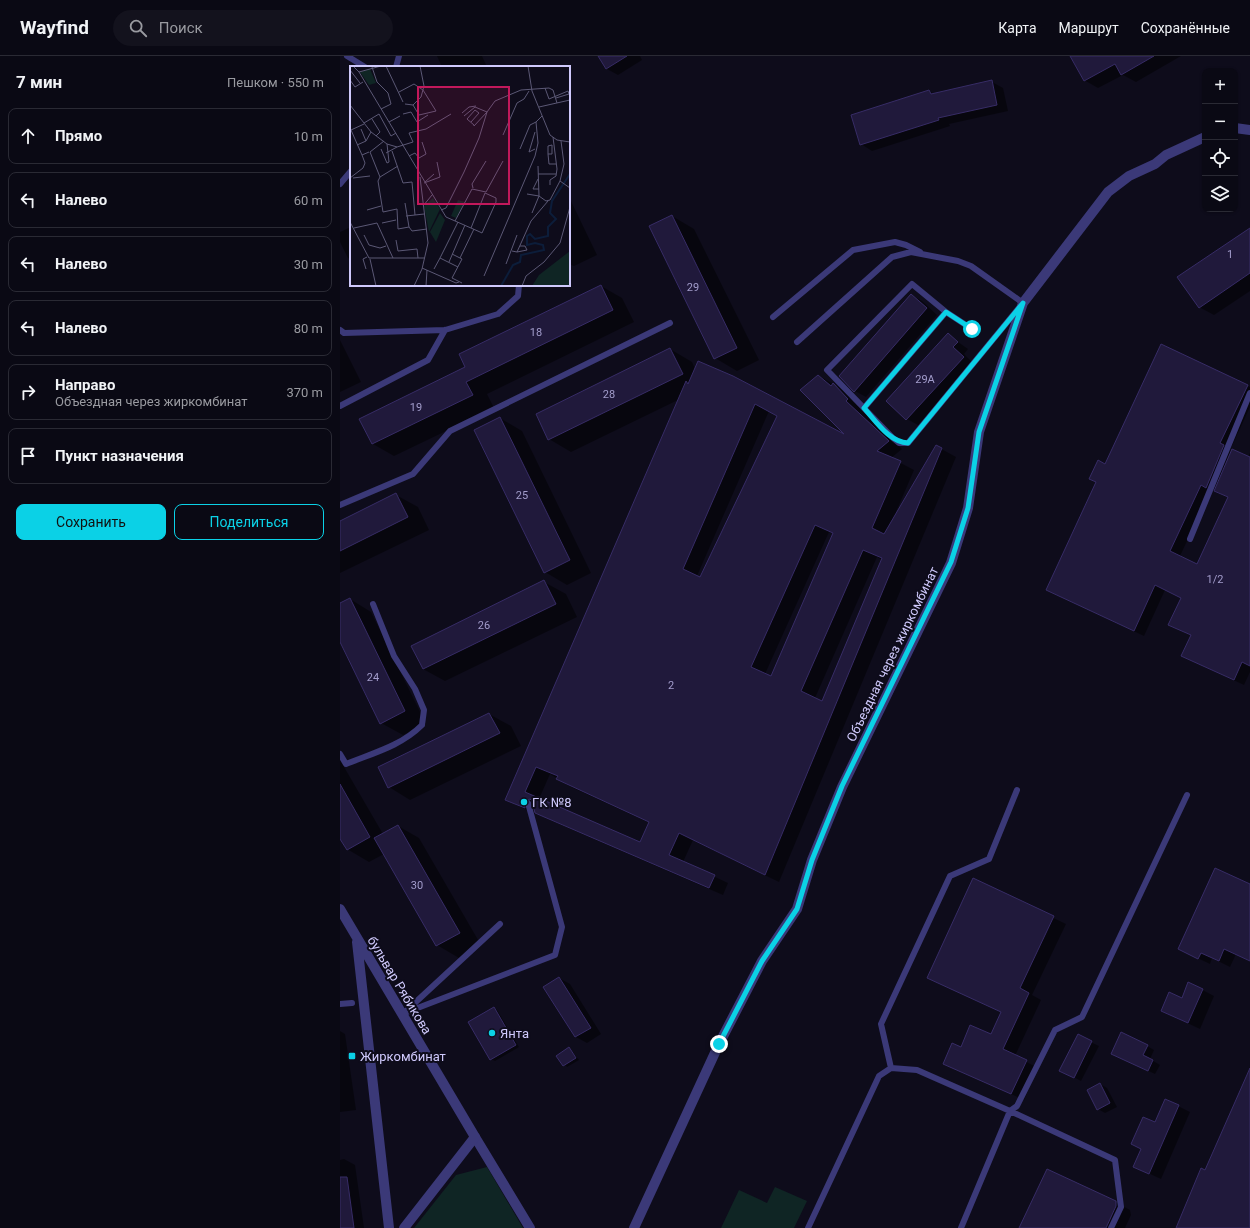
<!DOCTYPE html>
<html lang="ru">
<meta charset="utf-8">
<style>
:root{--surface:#0a0914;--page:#13121d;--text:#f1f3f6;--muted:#999aa0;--line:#2a2a34;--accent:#0bd1e6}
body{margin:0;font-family:Roboto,sans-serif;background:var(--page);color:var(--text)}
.controls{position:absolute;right:12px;top:12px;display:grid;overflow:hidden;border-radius:8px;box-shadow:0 1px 3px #0004}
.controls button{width:36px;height:36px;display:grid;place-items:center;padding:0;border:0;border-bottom:1px solid var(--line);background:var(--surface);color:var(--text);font:20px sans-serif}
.stop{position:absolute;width:12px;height:12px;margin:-9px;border:3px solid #0bd1e6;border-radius:50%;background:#fff}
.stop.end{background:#0bd1e6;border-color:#fff;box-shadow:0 1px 4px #0008}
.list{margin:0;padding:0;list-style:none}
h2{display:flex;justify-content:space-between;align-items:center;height:52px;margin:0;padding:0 16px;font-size:17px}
h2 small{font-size:13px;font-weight:400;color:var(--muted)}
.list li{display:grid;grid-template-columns:26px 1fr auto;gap:12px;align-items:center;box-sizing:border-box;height:56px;margin:0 8px 8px;padding:0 8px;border:1px solid var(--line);border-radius:8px}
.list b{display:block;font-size:15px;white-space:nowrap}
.list p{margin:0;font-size:13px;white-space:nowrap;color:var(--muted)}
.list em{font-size:13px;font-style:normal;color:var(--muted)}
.actions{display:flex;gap:8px;padding:12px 16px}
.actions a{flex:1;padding:9px 0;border:1px solid var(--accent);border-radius:8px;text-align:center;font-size:14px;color:var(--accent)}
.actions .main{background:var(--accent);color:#111}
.icon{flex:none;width:22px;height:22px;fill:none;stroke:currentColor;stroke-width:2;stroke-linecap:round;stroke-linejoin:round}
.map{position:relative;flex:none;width:910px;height:1172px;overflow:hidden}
header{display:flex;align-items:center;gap:24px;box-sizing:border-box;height:56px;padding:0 20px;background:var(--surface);border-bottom:1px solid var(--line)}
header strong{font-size:19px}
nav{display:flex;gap:22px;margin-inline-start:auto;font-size:14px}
.search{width:280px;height:36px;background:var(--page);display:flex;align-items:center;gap:10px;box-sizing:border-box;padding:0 14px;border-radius:22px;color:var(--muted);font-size:15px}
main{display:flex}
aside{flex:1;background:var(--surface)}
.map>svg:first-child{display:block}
.green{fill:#0f2524}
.shadow{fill:#0007;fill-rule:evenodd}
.building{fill:#20193b;stroke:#372c66;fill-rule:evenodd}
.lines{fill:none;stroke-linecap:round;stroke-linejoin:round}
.service{stroke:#3b3978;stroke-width:6}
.minor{stroke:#3b3978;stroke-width:10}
.tertiary{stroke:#3b3978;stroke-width:10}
.route{stroke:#0bd1e6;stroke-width:5}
.poi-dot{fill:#0bd1e6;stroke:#0e0c1b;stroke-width:1.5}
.labels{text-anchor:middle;stroke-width:4;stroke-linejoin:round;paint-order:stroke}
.number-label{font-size:11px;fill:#a39dcc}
.street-label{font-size:13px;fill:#cfc9fc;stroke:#0e0c1b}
.poi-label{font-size:13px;fill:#cfc9fc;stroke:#0e0c1b;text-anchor:start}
.inset-river{fill:none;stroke:#0c1d3a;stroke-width:2}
.inset-road{fill:none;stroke:#5b5875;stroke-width:1}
.view{fill:#c2185b;fill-opacity:0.15;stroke:#c2185b;stroke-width:2}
.inset-edge{fill:none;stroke:#cfc9fc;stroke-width:2}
</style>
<header>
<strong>Wayfind</strong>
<div class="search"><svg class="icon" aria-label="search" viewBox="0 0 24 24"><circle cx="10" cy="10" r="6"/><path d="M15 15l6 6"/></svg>Поиск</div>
<nav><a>Карта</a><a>Маршрут</a><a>Сохранённые</a></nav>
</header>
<main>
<aside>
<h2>7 мин<small>Пешком · 550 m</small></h2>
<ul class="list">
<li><svg class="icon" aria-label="ahead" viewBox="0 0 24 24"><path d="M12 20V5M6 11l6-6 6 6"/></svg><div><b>Прямо</b></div><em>10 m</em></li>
<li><svg class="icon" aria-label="left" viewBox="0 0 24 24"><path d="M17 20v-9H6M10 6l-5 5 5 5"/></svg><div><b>Налево</b></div><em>60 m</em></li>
<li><svg class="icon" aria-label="left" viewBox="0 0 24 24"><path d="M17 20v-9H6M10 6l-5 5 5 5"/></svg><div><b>Налево</b></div><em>30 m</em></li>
<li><svg class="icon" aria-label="left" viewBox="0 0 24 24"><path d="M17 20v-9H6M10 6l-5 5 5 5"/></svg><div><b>Налево</b></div><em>80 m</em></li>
<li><svg class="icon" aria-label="right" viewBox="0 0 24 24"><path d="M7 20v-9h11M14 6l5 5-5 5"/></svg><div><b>Направо</b><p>Объездная через жиркомбинат</p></div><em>370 m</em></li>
<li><svg class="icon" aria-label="arrive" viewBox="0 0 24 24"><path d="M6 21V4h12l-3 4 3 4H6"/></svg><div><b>Пункт назначения</b></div></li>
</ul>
<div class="actions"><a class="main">Сохранить</a><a>Поделиться</a></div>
</aside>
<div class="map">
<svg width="910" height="1172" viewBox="0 0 910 1172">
<rect width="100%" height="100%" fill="#0e0c1b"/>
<!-- green -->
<path class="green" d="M147 1111 183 1172H74L116 1119Z
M435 1131 467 1145 454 1172H381L399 1134 427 1147Z"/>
<!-- shadow -->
<path class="shadow" d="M97 0H142L147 11H102Z
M259 0H300L302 4 278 19 267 13Z
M731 0H841L796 26 783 19 758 32 744 24Z
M652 26 663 32 668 55 609 68 610 70 532 95 521 88 589 35 595 38Z
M229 141 257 199 234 210 229 208Z
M332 160 354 173 419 304 397 315 375 302Z
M11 171V204L8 202 0 186V176Z
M910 178V235L874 259 859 251Z
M261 230 282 242 294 266 147 338 154 352 54 400 33 388 21 364 127 312Z
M571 239 582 245 597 259 526 341 515 335 501 320Z
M608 279 628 293 624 298 634 308 578 369 567 363Z
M0 284 21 326 0 336Z
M821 290 910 331V351L890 394 908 401 910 397V616L904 629 853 605 852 580 830 569 842 542 825 534 804 580 707 534 757 427 750 423 766 409ZM871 434 889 442 858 509 840 500Z
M330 293 352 306 355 313 508 381 479 320 507 336 522 351 520 353 562 393 551 402 574 414 556 456 557 457 596 390 616 401 439 826 353 784 343 806 388 827 383 839 210 764 198 757V759L180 751 166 743 340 343 231 396 209 383ZM429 355 438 360 361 522 357 520ZM489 476 494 478 432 622 425 618ZM537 501 542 504 483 646 475 642ZM210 718 231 731 310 767 300 788 199 743Z
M160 362 182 375 251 517 227 529 205 516Z
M56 439 78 451 89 474 0 517V466Z
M204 526 226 538 237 561 105 625 83 613Z
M10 543 31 556 86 668 63 679 41 667 0 583V548Z
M149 658 171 670 181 690 70 744 49 731Z
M0 704 43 778 58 770 79 782 141 889 119 902 97 889 44 798 29 806 7 793 0 781Z
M634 824 726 868 692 939 701 944 675 1000 698 1012 684 1044 604 1007 621 992 651 979 662 957 588 921Z
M910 829V905L896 898 890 911 872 902 870 908 839 893Z
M219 922 230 928 261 978 247 987 236 981 204 931Z
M849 927 874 940 860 973 822 955 842 943Z
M154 952 157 954 179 991 155 1005 151 1003Z
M0 975 5 978 16 1054 0 1056Z
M738 980 759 990 741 1025 728 1018Z
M807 990 814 994 810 1003 820 1009 815 1018 779 1001Z
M229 992 239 1004 227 1011 218 1000Z
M760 1028 767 1032 777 1051 765 1057 758 1053Z
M826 1044 850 1056 821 1123 795 1111Z
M4 1103 15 1109 24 1172H0V1104Z
M775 1146 790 1154 791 1159 785 1172H680Z"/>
<!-- building -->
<path class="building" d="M258 0H287L266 13Z
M730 0H814L781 19 775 8 744 25Z
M652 24 657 49 598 62 599 64 520 89 511 59 589 34 591 38Z
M332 159 397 292 374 303 309 170Z
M910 172V217L859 252 837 221Z
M261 229 273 254 126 326 133 339 32 388 19 363 125 311 119 298Z
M571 238 587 252 514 336 499 320Z
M608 277 618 286 613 291 624 301 566 364 546 345Z
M821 288 908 329 880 387 884 389 866 432 861 429 830 495 857 508 888 441 874 435 892 393 910 401V610L902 606 894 624 841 600 851 579 828 569 841 542 815 529 794 575 706 534 756 426 749 423 758 404 765 408Z
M330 292 343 318 208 384 196 358Z
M358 305 393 320 504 378 460 334 478 319 491 330 493 327 508 343 506 345 549 385 537 395 561 405 532 472 544 478 596 389 602 392 425 819 339 777 329 799 375 819 369 832 195 757 192 745 190 743 184 746 185 752 165 744 346 325 348 328ZM415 348 437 360 360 521 343 513ZM475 469 493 477 431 620 411 611ZM523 494 542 502 482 645 461 635ZM196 711 218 720 216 723 309 766 300 786 185 736Z
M160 361 230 504 204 517 134 374Z
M56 437 68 461 0 495V465Z
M204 524 216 548 83 613 71 590Z
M10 542 65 655 40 668 0 586V547Z
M149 657 160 677 48 732 38 711Z
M0 728 30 781 7 794 0 783Z
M58 769 120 877 96 890 34 782Z
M875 812 910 828V905L884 893 879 905 861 897 858 903 838 893Z
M633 822 714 860 680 932 689 937 663 993 687 1004 671 1038 603 1008 612 987 621 991 630 969 651 978 661 956 587 922Z
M219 921 251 972 235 981 203 931Z
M848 926 863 933 848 967 821 955 829 936 842 942Z
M154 951 176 989 150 1004 128 966Z
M781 976 808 989 803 999 813 1004 808 1015 771 998Z
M738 978 752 985 734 1022 719 1015Z
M229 991 236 1002 223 1010 216 1000Z
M910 1012V1172H836L861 1112 865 1114Z
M760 1027 770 1047 757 1054 747 1034Z
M825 1043 839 1049 809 1118 793 1111 801 1093 791 1088 803 1061 815 1066Z
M707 1113 776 1145V1150L766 1172H679Z
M0 1121H7L14 1172H0Z"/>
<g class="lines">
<!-- service -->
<path class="service" d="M7 0 25 11
M56 11 59 0
M0 128 11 115
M606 256 632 273
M433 261 513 194 555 186 566 189 580 196
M0 274 4 277 105 274 158 258 178 240 179 229
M457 286 552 201 571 196 618 205 631 210 683 247 568 387H559L553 382 487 314 572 228 606 256 524 352
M0 350 88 304 105 274
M0 449 73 418 110 375 330 267
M850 483 910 337
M0 698 6 708C33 697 61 690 82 669L84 654 75 633 54 600 33 548
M0 948 12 947
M65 956 160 868
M62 958 215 899 222 871 188 747
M551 1012 541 968 610 820 649 803 677 734
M468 1172 539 1020 551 1012 577 1014 670 1055 677 1050 715 974 742 961 847 739
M621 1172 670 1055 775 1104 781 1151 771 1172"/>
<!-- minor -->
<path class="minor" d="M895 72 910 74
M135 1081 190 1172
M294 1172 379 988 422 905 457 853 472 804 502 731 611 507 628 452 639 376 683 247 768 136 789 120 815 108 826 99 865 81"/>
<!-- tertiary -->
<path class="tertiary" d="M0 853 135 1081 64 1172
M17 886 49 1172"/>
</g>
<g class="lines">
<!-- route -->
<path class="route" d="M379 988 422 905 457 853 472 804 502 730 611 506 628 452 639 376 683 247 568 387C549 386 536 365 524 352L606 256 632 273"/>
</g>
<!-- markers -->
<g class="poi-dot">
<circle cx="184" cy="746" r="4"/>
<circle cx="152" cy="977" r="4"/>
<rect x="8" y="996" width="8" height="8" rx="2"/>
</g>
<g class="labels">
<!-- number labels -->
<g class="number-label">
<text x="890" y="202">1</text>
<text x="353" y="235">29</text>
<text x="196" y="280">18</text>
<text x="585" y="327">29А</text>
<text x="269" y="342">28</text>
<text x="76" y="355">19</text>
<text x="182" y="443">25</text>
<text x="875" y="527">1/2</text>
<text x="144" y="573">26</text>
<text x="33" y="625">24</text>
<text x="331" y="633">2</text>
<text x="77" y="833">30</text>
</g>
<!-- street labels -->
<g class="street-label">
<text transform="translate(552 598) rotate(-64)" y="5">Объездная через жиркомбинат</text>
<text transform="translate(60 929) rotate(59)" y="5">бульвар Рябикова</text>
</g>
<!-- poi labels -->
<g class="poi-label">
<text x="192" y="751">ГК №8</text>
<text x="160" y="982">Янта</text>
<text x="20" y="1005">Жиркомбинат</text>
</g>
</g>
<!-- overview -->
<g transform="translate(10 10)">
<rect width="220" height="220" fill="#0e0c1b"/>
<path d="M20 3 26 17 19 19 10 6ZM83 132 90 143 79 166 74 140ZM108 134 115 136 106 152 101 150ZM90 147 95 154 86 176 80 166ZM220 185V220H182L189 209Z" fill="#0f2524"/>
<path class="inset-river" d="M151 220 163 199 170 196 171 189 194 184 193 179 185 177 177 179V170L180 168 185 173 198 170V161L206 153 200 147 202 135 220 108"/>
<path class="inset-road" d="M3 0 9 6 96 151 130 166 132 167 146 136V132L135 127 121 162M36 0 53 36M178 0 182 25 200 69 207 74 220 76M22 1 27 16 38 27 41 38 31 43M0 4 10 17M9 6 31 0M0 14 5 21 13 16M195 22 199 33 218 25 219 28M49 26 64 18 73 24 86 45 69 49 63 39M206 32 219 28 220 31M55 38 63 39 71 31 74 20 70 0M0 39 21 66 37 78 47 81 63 76 59 67 76 63 101 48M189 41 220 34M112 47 119 41 126 40M53 48 61 46 67 56 78 49M114 50 125 41 137 46 124 60V59L117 53 125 44 129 47 121 56M22 53 30 66 26 70M39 56 50 50M14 57 29 48 41 70 46 67M11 63 16 75M1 64 12 89M1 64 14 58M153 69 167 37 174 33 179 25M34 75 20 86 30 111 28 115 33 146 47 143 48 163 59 161 62 165 77 163M211 75 214 98 210 115 220 122M7 79 16 75 21 66M31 83 37 97 39 96 37 78M170 83 180 59 186 56M185 83 179 86 185 66M42 85 53 117 62 116 65 149M36 87 47 81M198 88H202V79L198 80V88L199 98H206M59 90 65 87 69 92 76 88 72 76M188 108H206M30 111 48 100M0 112 13 102 15 97 12 89 19 86M3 112 20 110M188 113 183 123H189M75 116 84 108M74 117 90 111 87 96M200 119V114L206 110 207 103 203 71M123 122 122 118 136 95M177 128 189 130 188 100M55 137 59 161M73 140 82 129M17 144 31 140M91 144 96 142 114 106 129 72 137 46 145 35 171 24 199 22 203 24 207 37M182 147 189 130 196 135 200 134 210 115M56 150 74 148M105 155 122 123 136 126 153 95M0 156 19 192H75M108 156 90 192 108 201M32 157 46 154M4 162 27 157 43 192M14 169 19 179 30 182 36 180M46 174 48 185 67 183 68 192M162 185 167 186 181 155 198 135M167 186 177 184 175 180H170M102 188 112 193 102 212 112 217M110 192 124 163M20 193 26 220M99 196 115 159M156 198 167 169M72 202 106 217 109 216M16 203 13 193 17 191M84 203 90 192M134 210 185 90 188 77 186 56 192 50M64 220 72 203 78 177 70 111M76 220 77 204M172 220 176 210 194 196 210 177 220 141"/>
<path class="view" d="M68 21H159V138H68Z"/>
<rect width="220" height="220" class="inset-edge"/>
</g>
</svg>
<div class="controls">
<button>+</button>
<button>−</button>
<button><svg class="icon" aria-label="locate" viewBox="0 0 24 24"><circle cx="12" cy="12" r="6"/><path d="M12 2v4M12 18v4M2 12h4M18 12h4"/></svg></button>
<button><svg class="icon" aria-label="layers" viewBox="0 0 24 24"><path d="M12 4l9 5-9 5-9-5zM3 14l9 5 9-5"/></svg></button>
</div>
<div class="stop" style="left:632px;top:273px"></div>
<div class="stop end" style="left:379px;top:988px"></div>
</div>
</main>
